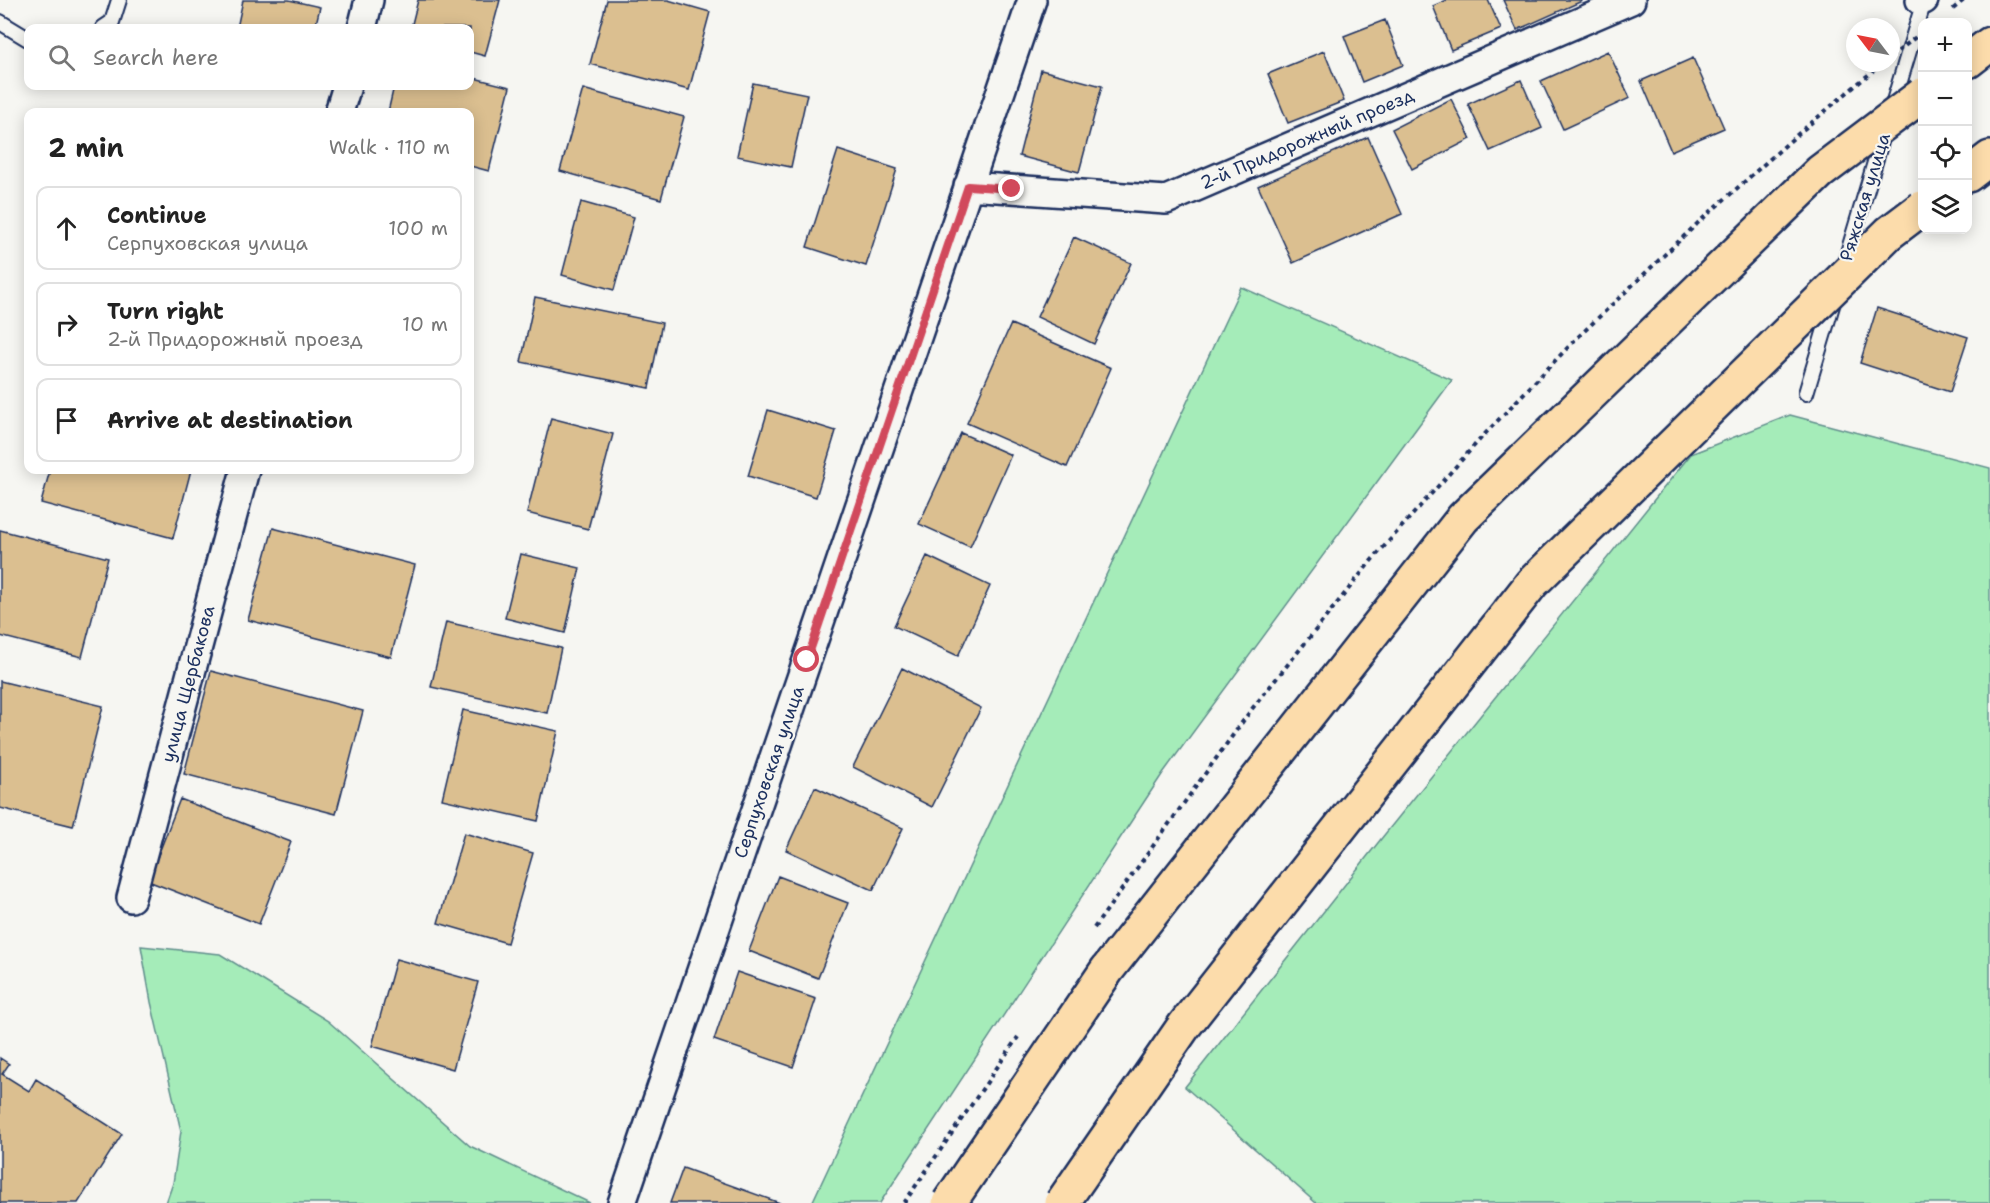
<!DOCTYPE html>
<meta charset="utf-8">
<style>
:root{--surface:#fff;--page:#f6f6f6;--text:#222;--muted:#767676;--line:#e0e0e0}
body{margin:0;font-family:"Shantell Sans",sans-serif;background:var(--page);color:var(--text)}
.controls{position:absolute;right:18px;top:18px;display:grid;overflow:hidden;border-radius:12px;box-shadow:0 3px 15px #0003}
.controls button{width:54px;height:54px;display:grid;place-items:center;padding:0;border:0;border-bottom:2px solid var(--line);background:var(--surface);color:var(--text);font:30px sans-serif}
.compass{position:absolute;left:1846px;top:18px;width:54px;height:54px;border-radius:50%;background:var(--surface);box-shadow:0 3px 15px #0003;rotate:302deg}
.stop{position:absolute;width:18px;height:18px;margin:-14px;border:4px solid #d1495b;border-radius:50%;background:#fff}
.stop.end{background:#d1495b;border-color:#fff;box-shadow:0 2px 6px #0008}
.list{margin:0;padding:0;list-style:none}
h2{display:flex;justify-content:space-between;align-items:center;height:78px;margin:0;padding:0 24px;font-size:26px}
h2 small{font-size:20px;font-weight:400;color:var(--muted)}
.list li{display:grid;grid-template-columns:39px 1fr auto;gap:18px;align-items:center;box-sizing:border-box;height:84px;margin:0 12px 12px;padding:0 12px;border:2px solid var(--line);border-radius:12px}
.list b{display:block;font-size:22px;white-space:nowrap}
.list p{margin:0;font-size:20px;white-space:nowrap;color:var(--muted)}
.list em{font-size:20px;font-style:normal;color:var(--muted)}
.icon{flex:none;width:33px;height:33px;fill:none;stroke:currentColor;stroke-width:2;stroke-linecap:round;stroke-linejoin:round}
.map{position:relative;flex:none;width:1990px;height:1203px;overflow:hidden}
.search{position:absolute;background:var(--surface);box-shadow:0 3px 15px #0003;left:24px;top:24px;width:450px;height:66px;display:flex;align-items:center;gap:15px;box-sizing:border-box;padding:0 21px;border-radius:12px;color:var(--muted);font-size:22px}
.panel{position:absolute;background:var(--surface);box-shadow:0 3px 15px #0003;left:24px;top:108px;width:450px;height:366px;border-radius:12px}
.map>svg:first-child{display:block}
.green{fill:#a5ecb9;stroke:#608e8c;stroke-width:1.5}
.building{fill:#dbbf90;stroke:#1b2f5e;stroke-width:1.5}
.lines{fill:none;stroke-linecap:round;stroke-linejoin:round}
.lane-casing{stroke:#1b2f5e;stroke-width:18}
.street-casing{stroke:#1b2f5e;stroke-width:32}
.primary-casing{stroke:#1b2f5e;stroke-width:38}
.path{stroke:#1b2f5e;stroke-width:4;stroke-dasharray:4.5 4.5;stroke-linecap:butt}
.lane{stroke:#f6f6f2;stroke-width:14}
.street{stroke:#f6f6f2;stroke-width:27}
.primary{stroke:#fcdcab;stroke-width:33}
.primary-bridge-casing{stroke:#1b2f5e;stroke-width:38;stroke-linecap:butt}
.path-bridge{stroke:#1b2f5e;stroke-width:4;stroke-dasharray:4.5 4.5;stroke-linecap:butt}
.primary-bridge{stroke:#fcdcab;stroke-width:33}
.route{stroke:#d1495b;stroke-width:8}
.labels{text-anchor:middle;stroke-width:4.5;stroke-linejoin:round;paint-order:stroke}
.street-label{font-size:18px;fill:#1b2f5e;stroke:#f6f6f2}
</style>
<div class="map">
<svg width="1990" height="1203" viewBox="0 0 1990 1203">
<rect width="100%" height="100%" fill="#f6f6f2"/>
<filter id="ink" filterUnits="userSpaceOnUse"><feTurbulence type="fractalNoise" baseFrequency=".0167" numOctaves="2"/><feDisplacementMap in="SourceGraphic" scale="12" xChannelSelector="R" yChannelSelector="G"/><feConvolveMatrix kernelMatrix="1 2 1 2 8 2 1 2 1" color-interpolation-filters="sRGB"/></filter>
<g filter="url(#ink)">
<!-- green -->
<path class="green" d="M1241 287 1452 380 1163 773 880 1203H812Z
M1790 415 1990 468V1203H1316L1185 1087 1381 839 1691 454Z
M141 946 220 954 328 1021 470 1146 590 1203H166L173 1183 181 1131 151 1002Z"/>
<!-- building -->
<path class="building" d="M243 0H289L320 7 315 28H237Z
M418 0H500L485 56 470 52V28H411Z
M607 0H668L710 12 689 90 590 64Z
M1447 0H1488L1501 29 1451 50 1433 6Z
M1503 0H1582V1L1517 30Z
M1385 20 1403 65 1362 82 1344 36Z
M1324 51 1344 101 1288 123 1268 74Z
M1608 51 1630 98 1563 129 1541 81Z
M1693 58 1724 128 1671 151 1641 81Z
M1041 70 1102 86 1079 172 1019 156Z
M470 77 510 87 489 171 470 166V112H388L394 86H470Z
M1521 80 1542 128 1490 151 1468 104Z
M753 83 807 94 791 167 737 156Z
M583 89 684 117 661 199 560 171Z
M1451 99 1471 139 1412 169 1392 129Z
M1368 137 1402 214 1293 263 1258 186Z
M838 150 897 169 866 266 807 247Z
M581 202 634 217 614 290 562 275Z
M1074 237 1131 263 1094 344 1037 317Z
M535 297 662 323 649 388 521 362Z
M1877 308 1968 337 1950 392 1860 363Z
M1011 324 1111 368 1067 467 967 423Z
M768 410 836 431 816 497 748 476Z
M551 418 613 434 588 529 527 513Z
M961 433 1011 455 970 547 919 524Z
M50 470H191L173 538 41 503Z
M273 528 415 565 391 657 248 620Z
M0 530 108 558 82 657 0 636Z
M521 554 580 568 565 633 505 618Z
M927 556 990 586 958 656 894 626Z
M446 622 561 648 547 713 431 687Z
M902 668 981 708 932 807 853 767Z
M211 671 363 711 336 814 184 774Z
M0 681 103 706 73 826 0 808Z
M463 710 558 731 538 821 442 799Z
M815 787 903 828 873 890 786 850Z
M180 799 291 842 259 924 148 881Z
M464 833 533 853 507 943 438 923Z
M778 876 848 903 818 978 749 951Z
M396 959 478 982 453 1069 372 1046Z
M737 972 816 999 793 1067 714 1040Z
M0 1058 9 1064 2 1074 29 1091 36 1079 122 1134 78 1203H0Z
M683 1168 780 1203H670Z"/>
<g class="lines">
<!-- lane casing -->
<g class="lane-casing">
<path id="lane" d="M0 22 28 39
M103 28 112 22 119 0
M1891 111 1924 1
M1844 266 1884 132
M1806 393 1834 299"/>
</g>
<!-- street casing -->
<g class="street-casing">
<path id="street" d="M1920 0H1924
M362 28 369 0
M339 112 347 86
M968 186 1166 200 1631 0
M131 898 245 470
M622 1203 1032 0"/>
</g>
<!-- primary casing -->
<g class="primary-casing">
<path id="primary" d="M1968 61 1990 44
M1968 175 1990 158"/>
</g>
<!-- path -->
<path class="path" d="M1953 9 1964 0
M1094 928 1251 710 1372 560 1483 436 1577 338 1699 222 1798 134 1880 65
M904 1203 1018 1037"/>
<!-- lane -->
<use href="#lane" class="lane"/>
<!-- street -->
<use href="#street" class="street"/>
<!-- primary -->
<use href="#primary" class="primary"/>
<!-- primary-bridge casing -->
<g class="primary-bridge-casing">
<path id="primary-bridge" d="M949 1203 1107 970 1463 518 1820 172 1922 95
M1062 1203 1184 1026 1532 583 1889 233 1922 208"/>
</g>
<!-- path-bridge -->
<path class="path-bridge" d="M1891 57 1922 32"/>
<!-- primary-bridge -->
<use href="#primary-bridge" class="primary-bridge"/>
</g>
</g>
<g class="lines" filter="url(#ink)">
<!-- route -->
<path class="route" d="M807 660 968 186 1012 189"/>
</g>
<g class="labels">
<!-- street labels -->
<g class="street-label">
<text transform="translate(1307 139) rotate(-23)" y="6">2-й Придорожный проезд</text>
<text transform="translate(1865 197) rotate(-73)" y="6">Ряжская улица</text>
<text transform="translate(188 684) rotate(-75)" y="6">улица Щербакова</text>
<text transform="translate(769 772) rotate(-71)" y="6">Серпуховская улица</text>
</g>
</g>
</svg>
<div class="controls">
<button>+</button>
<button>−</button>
<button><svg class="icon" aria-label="locate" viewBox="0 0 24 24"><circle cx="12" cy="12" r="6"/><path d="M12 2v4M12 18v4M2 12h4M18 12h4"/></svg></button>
<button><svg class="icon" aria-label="layers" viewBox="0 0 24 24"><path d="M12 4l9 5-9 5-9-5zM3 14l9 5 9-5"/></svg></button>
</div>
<svg class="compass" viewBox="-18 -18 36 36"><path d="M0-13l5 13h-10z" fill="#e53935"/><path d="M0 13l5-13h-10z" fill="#767676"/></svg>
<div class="stop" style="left:807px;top:660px"></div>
<div class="stop end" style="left:1012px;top:189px"></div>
<div class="search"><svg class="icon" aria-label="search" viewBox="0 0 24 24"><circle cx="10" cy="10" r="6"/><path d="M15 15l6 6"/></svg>Search here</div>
<section class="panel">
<h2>2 min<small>Walk · 110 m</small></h2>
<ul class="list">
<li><svg class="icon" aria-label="ahead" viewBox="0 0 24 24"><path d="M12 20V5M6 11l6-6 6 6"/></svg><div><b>Continue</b><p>Серпуховская улица</p></div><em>100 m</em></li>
<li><svg class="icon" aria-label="right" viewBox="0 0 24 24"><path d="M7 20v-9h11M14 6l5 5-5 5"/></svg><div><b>Turn right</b><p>2-й Придорожный проезд</p></div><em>10 m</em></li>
<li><svg class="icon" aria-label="arrive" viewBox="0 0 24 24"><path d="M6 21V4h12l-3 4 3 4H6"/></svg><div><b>Arrive at destination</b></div></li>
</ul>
</section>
</div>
